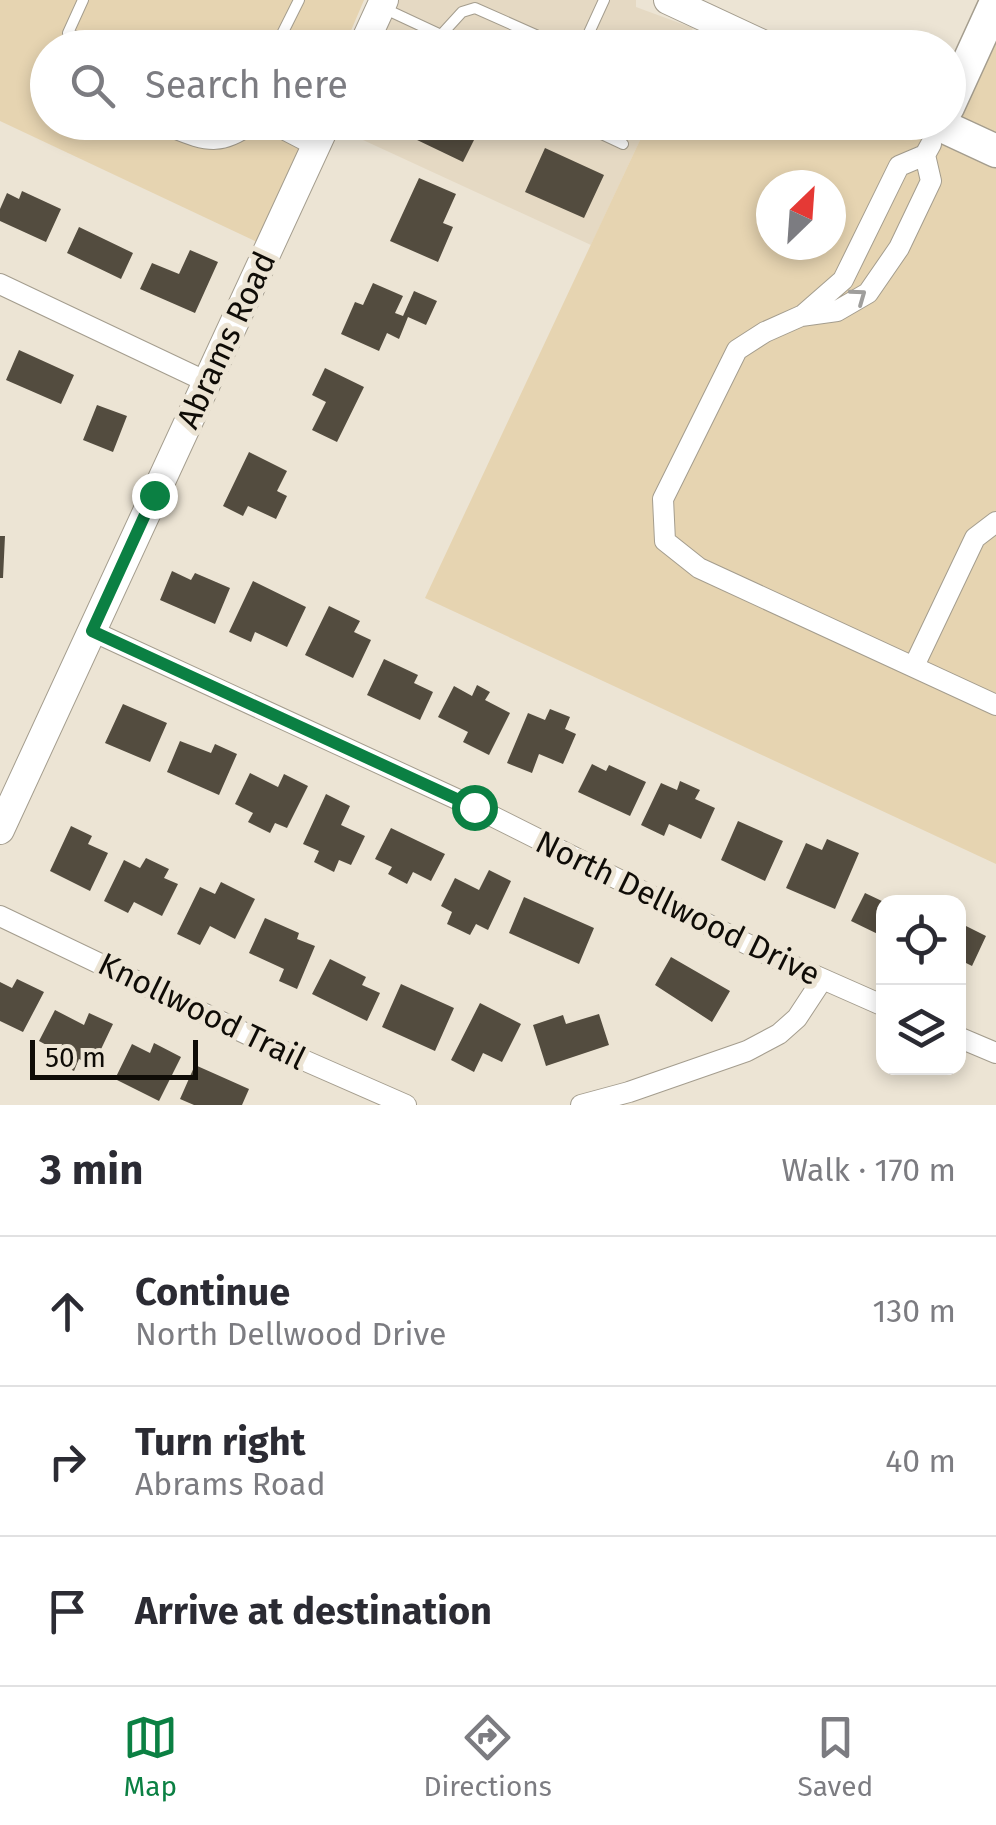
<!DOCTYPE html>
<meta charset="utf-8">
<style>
:root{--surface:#fff;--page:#f7f7f7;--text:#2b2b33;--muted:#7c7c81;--line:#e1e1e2;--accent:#0b8043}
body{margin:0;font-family:"Fira Sans",sans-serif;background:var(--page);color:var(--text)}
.controls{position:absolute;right:30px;bottom:30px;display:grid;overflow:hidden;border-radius:20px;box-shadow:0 5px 15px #0003}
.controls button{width:90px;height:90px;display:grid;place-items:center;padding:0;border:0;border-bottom:2px solid var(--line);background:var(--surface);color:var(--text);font:50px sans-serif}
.compass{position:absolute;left:756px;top:170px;width:90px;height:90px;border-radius:50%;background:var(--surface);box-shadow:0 5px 15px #0003;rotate:25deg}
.scale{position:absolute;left:30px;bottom:25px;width:168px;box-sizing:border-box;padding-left:10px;border:5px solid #0f0c07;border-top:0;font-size:28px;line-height:35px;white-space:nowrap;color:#0f0c07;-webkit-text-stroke:8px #ece4d4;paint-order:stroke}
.stop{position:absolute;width:30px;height:30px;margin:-22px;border:8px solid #0b8043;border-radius:50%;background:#fff}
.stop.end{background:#0b8043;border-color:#fff;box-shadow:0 2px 10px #0008}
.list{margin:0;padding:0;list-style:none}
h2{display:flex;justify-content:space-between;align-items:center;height:130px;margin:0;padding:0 40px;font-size:42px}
h2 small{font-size:32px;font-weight:400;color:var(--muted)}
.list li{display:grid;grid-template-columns:65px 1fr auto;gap:30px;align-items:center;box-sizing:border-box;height:150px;padding:0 40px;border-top:2px solid var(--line)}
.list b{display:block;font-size:38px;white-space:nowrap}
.list p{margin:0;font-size:32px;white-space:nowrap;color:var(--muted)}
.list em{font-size:32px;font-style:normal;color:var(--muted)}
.icon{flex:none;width:55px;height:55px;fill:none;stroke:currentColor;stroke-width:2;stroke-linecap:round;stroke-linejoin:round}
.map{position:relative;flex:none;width:996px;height:1105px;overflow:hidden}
.search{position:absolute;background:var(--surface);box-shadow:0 5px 15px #0003;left:30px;right:30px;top:30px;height:110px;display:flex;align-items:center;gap:25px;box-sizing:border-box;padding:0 35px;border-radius:55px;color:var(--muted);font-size:38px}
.sheet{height:580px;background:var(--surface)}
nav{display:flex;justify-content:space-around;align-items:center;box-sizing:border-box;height:140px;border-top:2px solid var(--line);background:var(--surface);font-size:28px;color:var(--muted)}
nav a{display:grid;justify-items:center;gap:5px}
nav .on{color:var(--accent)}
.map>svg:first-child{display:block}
.built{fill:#e5d9c3}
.green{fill:#e6d4b1;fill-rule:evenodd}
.building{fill:#534c3f}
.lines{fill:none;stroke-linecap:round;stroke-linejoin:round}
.lane-casing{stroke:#a49d8e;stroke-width:12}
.street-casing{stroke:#a49d8e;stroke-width:22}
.secondary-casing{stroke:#a49d8e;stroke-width:30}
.primary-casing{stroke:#a49d8e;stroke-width:35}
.lane{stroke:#fff;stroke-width:10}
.street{stroke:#fff;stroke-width:20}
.secondary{stroke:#fff;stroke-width:28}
.primary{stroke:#fff;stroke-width:32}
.oneway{stroke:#9f9e9c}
.route{stroke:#0b8043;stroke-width:12}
.labels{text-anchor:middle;stroke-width:10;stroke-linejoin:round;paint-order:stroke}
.street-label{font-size:32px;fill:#0f0c07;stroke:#ece4d4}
</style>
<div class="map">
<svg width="996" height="1105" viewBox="0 0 996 1105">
<rect width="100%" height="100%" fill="#ece4d4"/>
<!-- built -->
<path class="built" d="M396 0H636V7L693 28 684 47 374 48Z
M339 122 648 123 591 245 337 128Z"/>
<!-- green -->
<path class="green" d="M0 0H364L344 47 48 48V122L313 123 259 243 0 121Z
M996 30V137L956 118Z
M648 123H903L996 165V864L425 598ZM771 185H831V245H771Z"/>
<!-- building -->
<path class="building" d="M423 122H483L463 162 415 139Z
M545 148 604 175 584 218 525 192Z
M419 178 456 194 443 223 453 227 438 262 390 241Z
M22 191 61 209 46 242 0 221V209L7 193 19 199Z
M79 227 133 253 121 279 67 253Z
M190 250 218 262 195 313 140 289 152 263 179 274Z
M373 283 403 296 395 313 403 316 414 291 437 301 426 325 408 317 399 339 387 333 379 351 341 334 355 302 363 305Z
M19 350 74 375 61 404 6 380Z
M325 368 364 387 337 442 312 430 326 402 312 395Z
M97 405 127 416 113 452 83 440Z
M249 452 287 471 277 491 287 496 276 519 248 506 243 516 223 506Z
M0 536H5L3 578H0Z
M172 571 191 580 195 573 230 588 215 624 160 600Z
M253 581 306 607 287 647 255 632 251 642 229 632Z
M329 606 360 621 354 632 371 640 353 678 305 655Z
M384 659 418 675 414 683 433 692 420 720 367 695Z
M477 685 490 692 485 700 510 713 489 755 463 742 468 732 438 717 454 686 472 696Z
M123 704 167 723 150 762 105 743Z
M550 709 570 717 565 729 576 734 563 764 539 754 532 773 507 763 528 713 545 720Z
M180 741 211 753 215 744 237 754 219 795 167 772Z
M592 764 606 771 609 765 646 782 630 816 578 792Z
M250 773 278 787 284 774 308 786 287 828 275 823 270 833 248 822 253 813 235 804Z
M680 781 700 790 695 799 715 808 701 839 669 824 664 836 641 825 661 783 677 790Z
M326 794 350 806 341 825 365 836 351 865 339 860 334 872 314 862 319 851 303 844Z
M738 821 783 841 765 881 721 860Z
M71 826 92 836 88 844 108 853 90 891 50 871Z
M391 828 445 854 431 881 413 872 407 884 388 874 392 867 375 859Z
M827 839 859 853 835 909 786 888 806 843 822 850Z
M146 858 169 869 164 878 178 884 162 916 134 902 128 913 104 901 124 860 140 868Z
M489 870 511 881 488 930 476 924 470 935 447 924 452 912 441 906 455 878 479 890Z
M221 882 255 899 235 939 210 926 200 945 177 934 200 887 215 894Z
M865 893 884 902V937L851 921Z
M524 897 594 928 579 964 509 933Z
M265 918 299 933 297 939 315 946 297 989 279 981 284 969 249 953Z
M958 922 986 936 972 966 958 959Z
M671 957 730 991 712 1022 655 985Z
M330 959 366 977 362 985 380 993 367 1021 312 994Z
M17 979 44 992 23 1032 0 1021V982L12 988Z
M401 984 454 1008 435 1051 382 1027Z
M480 1003 521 1024 502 1062 483 1053 474 1072 451 1060Z
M55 1010 84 1025 89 1013 113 1024 93 1066 79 1059 74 1071 47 1058 52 1048 39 1041Z
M599 1014 609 1045 546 1066 533 1025 563 1015 566 1024Z
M154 1043 181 1057 159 1101 115 1079 132 1044 150 1053Z
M195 1065 249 1089 242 1105H194L180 1099Z"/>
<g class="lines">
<!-- lane casing -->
<g class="lane-casing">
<path id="lane" d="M83 0 68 33 99 48
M381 7 441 35 451 48
M441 35 462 12 475 8 565 48
M275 48 299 0
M582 48 604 0
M259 122 313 150
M576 122 623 144
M168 131C208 148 225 151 260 123"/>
</g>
<!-- street casing -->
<g class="street-casing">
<path id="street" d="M925 155 931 181 899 248 868 293 837 311 801 316 765 332 737 350 663 499 665 541 699 568 996 705
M0 284 207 382
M803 315 843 280 899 166 925 155 931 144
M92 631 474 807 773 957 884 1006
M914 666 975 538 996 522
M0 916 276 1048 406 1105
M958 1037 996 1053
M581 1105 629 1092 747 1051 779 1034 797 1018 822 980"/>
</g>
<!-- secondary casing -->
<g class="secondary-casing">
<path id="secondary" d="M668 0 771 48
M362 48 384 0
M0 830 327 122"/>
</g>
<!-- primary casing -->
<g class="primary-casing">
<path id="primary" d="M948 107 996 2
M941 122 940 125 996 151"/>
</g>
<!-- lane -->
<use href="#lane" class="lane"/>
<!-- street -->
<use href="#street" class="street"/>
<!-- secondary -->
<use href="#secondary" class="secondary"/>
<!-- primary -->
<use href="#primary" class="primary"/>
</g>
<!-- one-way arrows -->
<defs><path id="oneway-chevron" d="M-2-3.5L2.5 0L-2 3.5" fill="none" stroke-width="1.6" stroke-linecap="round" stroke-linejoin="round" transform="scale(2.5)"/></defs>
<use class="oneway" href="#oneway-chevron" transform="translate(859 296) rotate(-36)"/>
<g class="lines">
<!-- route -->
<path class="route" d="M154 495 92 631 474 807"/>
</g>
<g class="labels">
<!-- street labels -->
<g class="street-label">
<text transform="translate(226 340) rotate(-65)" y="11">Abrams Road</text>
<text transform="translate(678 908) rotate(26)" y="11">North Dellwood Drive</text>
<text transform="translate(202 1011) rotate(26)" y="11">Knollwood Trail</text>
</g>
</g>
</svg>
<div class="controls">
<button><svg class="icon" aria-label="locate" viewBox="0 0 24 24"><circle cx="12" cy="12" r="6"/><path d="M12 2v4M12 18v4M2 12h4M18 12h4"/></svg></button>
<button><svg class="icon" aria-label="layers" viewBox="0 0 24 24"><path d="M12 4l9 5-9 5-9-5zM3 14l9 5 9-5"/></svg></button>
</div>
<svg class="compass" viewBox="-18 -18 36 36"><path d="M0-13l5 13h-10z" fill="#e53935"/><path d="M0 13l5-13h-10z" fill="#7c7c81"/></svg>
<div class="scale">50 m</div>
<div class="stop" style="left:474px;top:807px"></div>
<div class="stop end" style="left:154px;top:495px"></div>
<div class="search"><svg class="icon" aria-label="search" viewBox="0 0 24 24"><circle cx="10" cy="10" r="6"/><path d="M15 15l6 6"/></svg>Search here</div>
</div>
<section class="sheet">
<h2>3 min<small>Walk · 170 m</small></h2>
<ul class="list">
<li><svg class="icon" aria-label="ahead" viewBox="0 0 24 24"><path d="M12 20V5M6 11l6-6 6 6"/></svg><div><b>Continue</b><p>North Dellwood Drive</p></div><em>130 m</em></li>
<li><svg class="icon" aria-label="right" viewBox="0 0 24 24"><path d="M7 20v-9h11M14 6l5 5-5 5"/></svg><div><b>Turn right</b><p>Abrams Road</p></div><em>40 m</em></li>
<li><svg class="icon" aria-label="arrive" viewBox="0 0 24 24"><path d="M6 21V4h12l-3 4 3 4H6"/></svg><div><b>Arrive at destination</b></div></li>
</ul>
</section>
<nav>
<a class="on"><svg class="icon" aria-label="map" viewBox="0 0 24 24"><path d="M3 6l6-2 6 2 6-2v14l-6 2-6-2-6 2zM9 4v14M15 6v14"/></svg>Map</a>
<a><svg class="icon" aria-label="directions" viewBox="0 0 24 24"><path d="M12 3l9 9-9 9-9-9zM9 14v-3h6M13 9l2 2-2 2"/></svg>Directions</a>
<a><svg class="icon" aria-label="saved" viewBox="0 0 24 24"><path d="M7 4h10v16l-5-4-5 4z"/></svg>Saved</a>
</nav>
